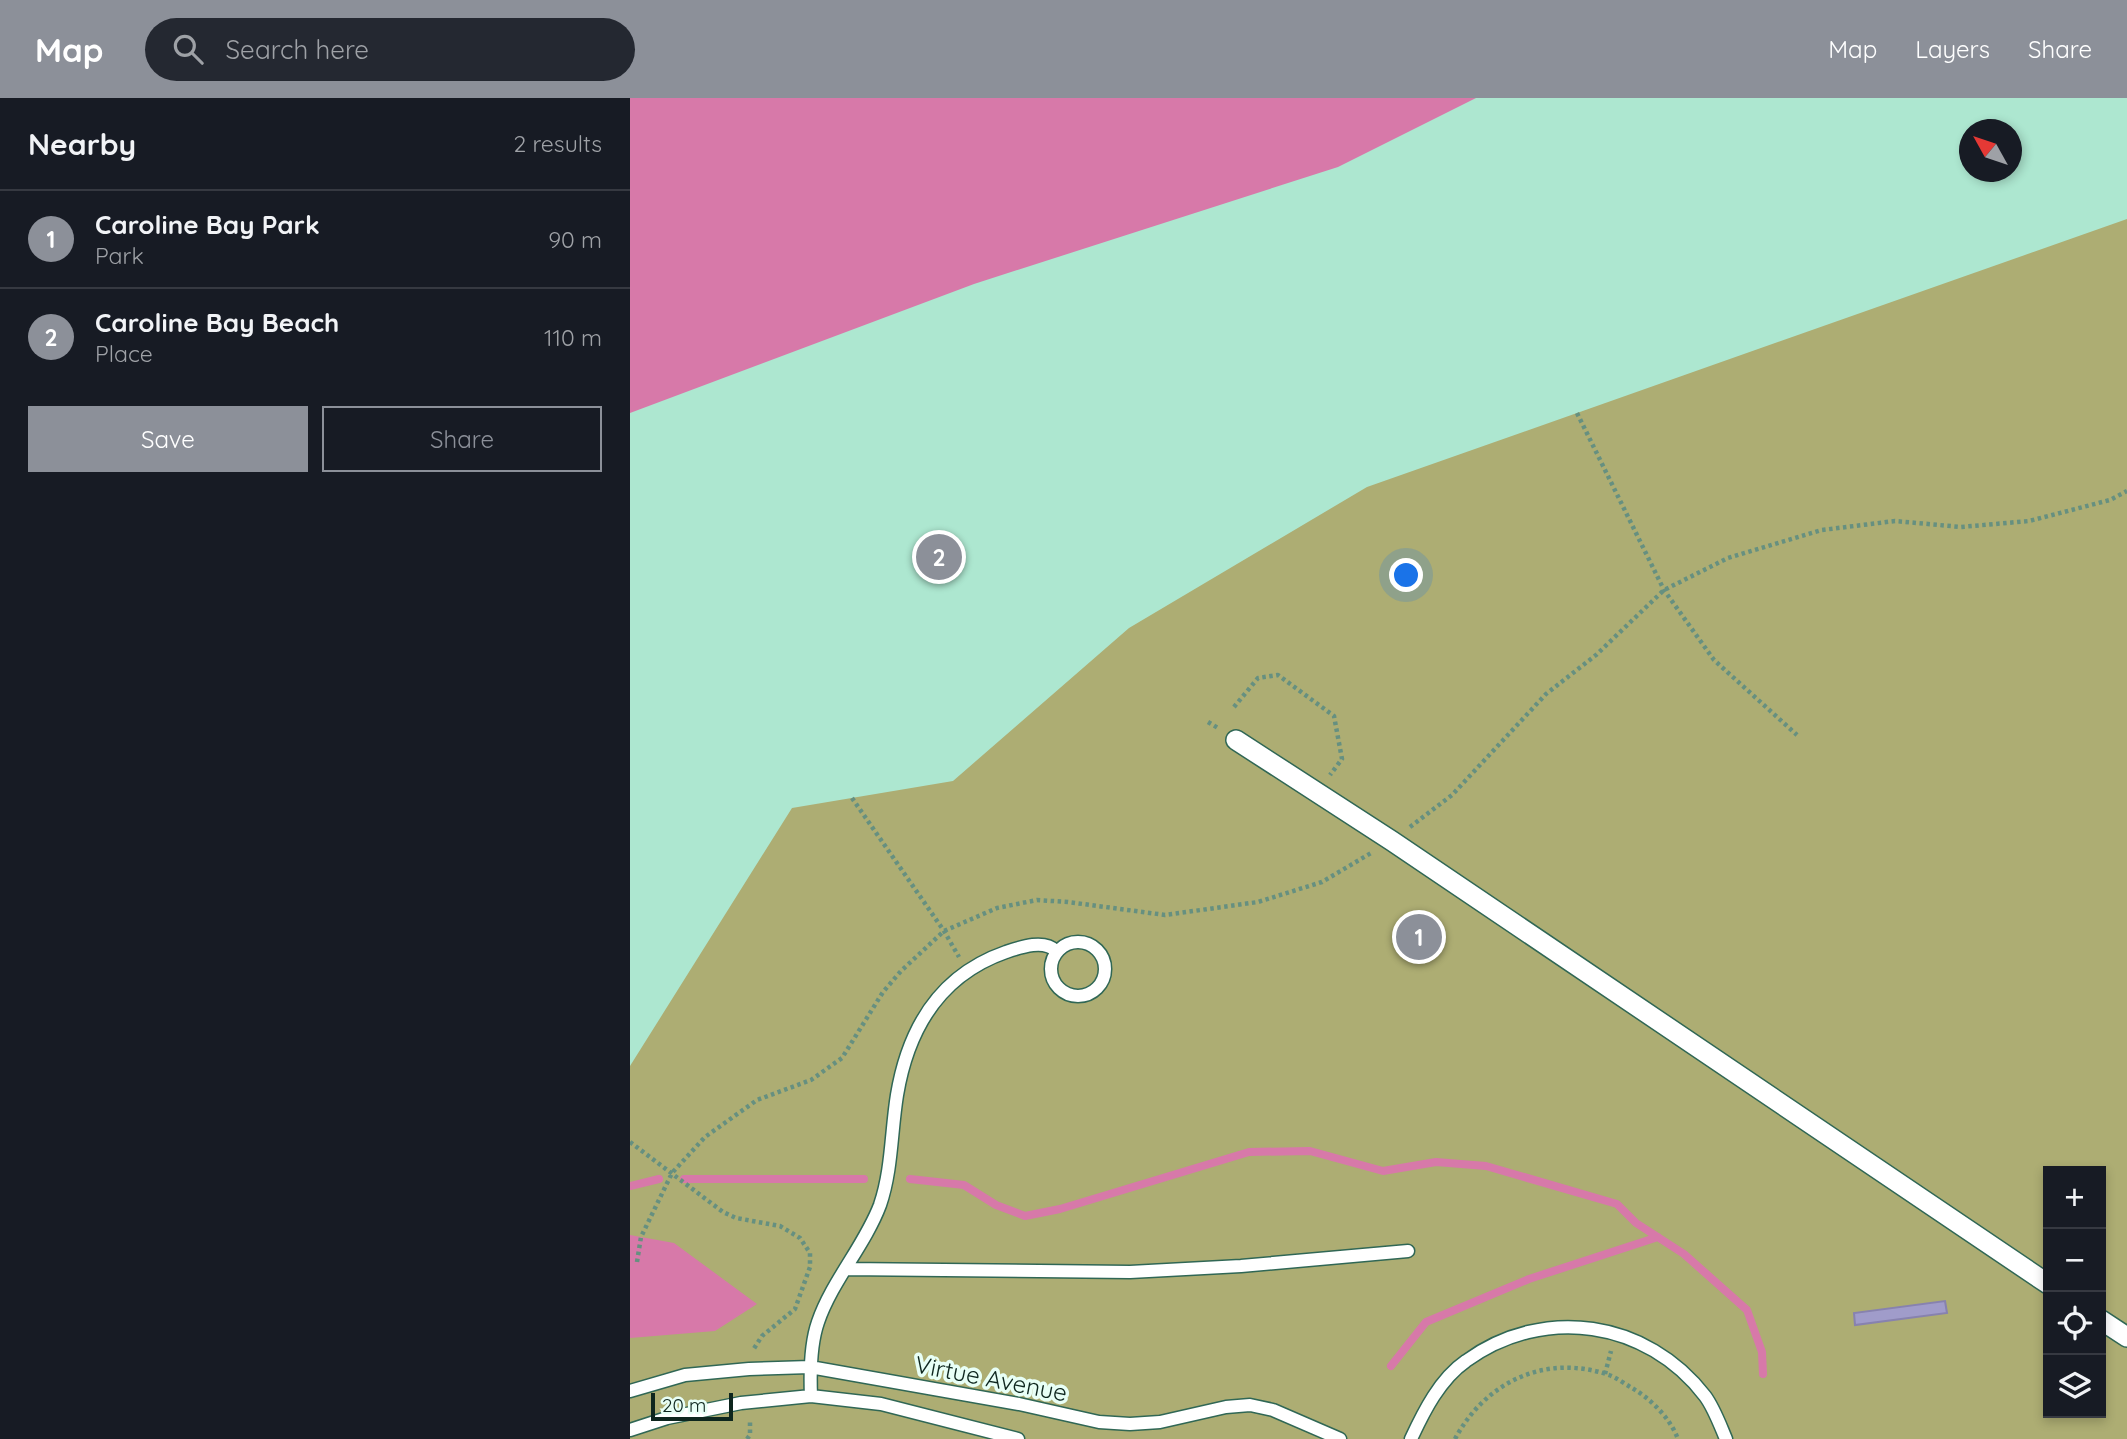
<!DOCTYPE html>
<meta charset="utf-8">
<style>
:root{--surface:#171b24;--page:#242831;--text:#f1f3f6;--muted:#9ea1a6;--line:#363941;--accent:#8c9099}
body{margin:0;font-family:Quicksand,sans-serif;background:var(--page);color:var(--text)}
.controls{position:absolute;right:21px;bottom:21px;display:grid;overflow:hidden;border-radius:0px;box-shadow:0 4px 10px #0003}
.controls button{width:63px;height:63px;display:grid;place-items:center;padding:0;border:0;border-bottom:2px solid var(--line);background:var(--surface);color:var(--text);font:35px sans-serif}
.compass{position:absolute;left:1329px;top:21px;width:63px;height:63px;border-radius:50%;background:var(--surface);box-shadow:0 4px 10px #0003;rotate:310deg}
.scale{position:absolute;left:21px;bottom:18px;width:82px;box-sizing:border-box;padding-left:7px;border:4px solid #0e261e;border-top:0;font-size:19px;line-height:24px;white-space:nowrap;color:#0e261e;-webkit-text-stroke:5px #e8fff6;paint-order:stroke}
.you{position:absolute;left:777px;top:478px;width:24px;height:24px;margin:-18px;border:5px solid #fff;border-radius:50%;background:#1a73e8;box-shadow:0 0 0 10px #1a73e833}
.badge{display:grid;place-items:center;width:46px;height:46px;border-radius:50%;background:var(--accent);color:#fff;font-size:23px;font-weight:700}
.pin{position:absolute;translate:-50% -50%;border:4px solid #fff;box-shadow:0 2px 7px #0006}
.list{margin:0;padding:0;list-style:none}
h2{display:flex;justify-content:space-between;align-items:center;height:91px;margin:0;padding:0 28px;font-size:30px}
h2 small{font-size:23px;font-weight:400;color:var(--muted)}
.list li{display:grid;grid-template-columns:46px 1fr auto;gap:21px;align-items:center;box-sizing:border-box;height:98px;padding:0 28px;border-top:2px solid var(--line)}
.list b{display:block;font-size:26px;white-space:nowrap}
.list p{margin:0;font-size:23px;white-space:nowrap;color:var(--muted)}
.list em{font-size:23px;font-style:normal;color:var(--muted)}
.actions{display:flex;gap:14px;padding:21px 28px}
.actions a{flex:1;padding:16px 0;border:2px solid var(--accent);border-radius:0px;text-align:center;font-size:24px;color:var(--accent)}
.actions .main{background:var(--accent);color:#fff}
.icon{flex:none;width:38px;height:38px;fill:none;stroke:currentColor;stroke-width:2;stroke-linecap:round;stroke-linejoin:round}
.map{position:relative;flex:none;width:1497px;height:1341px;overflow:hidden}
header{display:flex;align-items:center;gap:42px;box-sizing:border-box;height:98px;padding:0 35px;background:var(--accent);color:#fff}
header strong{font-size:33px}
nav{display:flex;gap:38px;margin-inline-start:auto;font-size:24px}
.search{width:490px;height:63px;background:var(--page);display:flex;align-items:center;gap:18px;box-sizing:border-box;padding:0 24px;border-radius:38px;color:var(--muted);font-size:26px}
main{display:flex}
aside{flex:1;background:var(--surface)}
.map>svg:first-child{display:block}
.green{fill:#adad73;fill-rule:evenodd}
.water{fill:#d779a9}
.lines{fill:none;stroke-linecap:round;stroke-linejoin:round}
.stream{stroke:#d779a9;stroke-width:8}
.building{fill:#a09cca;stroke:#8782af;stroke-width:2}
.service-casing{stroke:#306755;stroke-width:15}
.pedestrian-casing{stroke:#306755;stroke-width:22}
.path{stroke:#669080;stroke-width:4.5;stroke-dasharray:3.5 3.5;stroke-linecap:butt}
.service{stroke:#fff;stroke-width:12}
.pedestrian{stroke:#fff;stroke-width:19}
.labels{text-anchor:middle;stroke-width:7;stroke-linejoin:round;paint-order:stroke}
.street-label{font-size:24px;fill:#0e261e;stroke:#e8fff6}
</style>
<header>
<strong>Map</strong>
<div class="search"><svg class="icon" aria-label="search" viewBox="0 0 24 24"><circle cx="10" cy="10" r="6"/><path d="M15 15l6 6"/></svg>Search here</div>
<nav><a>Map</a><a>Layers</a><a>Share</a></nav>
</header>
<main>
<aside>
<h2>Nearby<small>2 results</small></h2>
<ul class="list">
<li><span class="badge">1</span><div><b>Caroline Bay Park</b><p>Park</p></div><em>90 m</em></li>
<li><span class="badge">2</span><div><b>Caroline Bay Beach</b><p>Place</p></div><em>110 m</em></li>
</ul>
<div class="actions"><a class="main">Save</a><a>Share</a></div>
</aside>
<div class="map">
<svg width="1497" height="1341" viewBox="0 0 1497 1341">
<rect width="100%" height="100%" fill="#ade7d0"/>
<!-- green -->
<path class="green" d="M1497 121V1341H0V968L162 710 323 683 499 530 737 389ZM1418 1073H1471V1315H1418Z"/>
<!-- water -->
<path class="water" d="M0 0H846L708 69 344 186 0 315Z
M0 1137 44 1145 127 1206 85 1233 0 1240Z"/>
<g class="lines">
<!-- stream -->
<path class="stream" d="M54 1081H234
M280 1081 334 1087 366 1107 395 1118 430 1111 619 1054 680 1053 753 1073 806 1064 856 1068 987 1106 1006 1125 1054 1156 1117 1212 1132 1254 1133 1276
M0 1088 29 1081
M761 1268 796 1224 899 1181 1028 1139"/>
</g>
<!-- building -->
<path class="building" d="M1315 1203 1317 1215 1225 1227 1224 1215Z"/>
<g class="lines">
<!-- service casing -->
<g class="service-casing">
<path id="service" d="M421 871a27 27 0 1 1 54 0a27 27 0 1 1-54 0Z
M215 1171 500 1174 611 1168 778 1153
M0 1293 55 1277 119 1271 180 1269 389 1306 469 1324 500 1326 530 1324 596 1309 620 1307 643 1312 710 1341
M181 1298C180 1274 180 1247 188 1224 202 1183 235 1147 250 1107 262 1072 261 1034 267 997 278 931 310 877 376 854 391 849 414 841 426 853
M0 1332 37 1320 111 1305 181 1298 251 1306 388 1341
M781 1341C794 1313 810 1281 836 1263 913 1207 1017 1222 1075 1298 1084 1310 1090 1327 1096 1341"/>
</g>
<!-- pedestrian casing -->
<g class="pedestrian-casing">
<path id="pedestrian" d="M606 642 762 743 1418 1186
M1471 1222 1497 1239"/>
</g>
<!-- path -->
<path class="path" d="M947 315 1034 492 1084 562 1167 637
M604 609 628 580 648 577 704 618 712 661 700 677
M578 624 588 630
M222 700 314 833 329 859
M780 729 822 697 916 596 966 557 1034 492 1098 460 1192 432 1265 423 1331 429 1399 423 1480 402 1497 393
M0 1044 93 1114 106 1120 150 1128 170 1140 180 1155V1169L165 1211 132 1238 123 1252
M7 1164 11 1139 42 1075 75 1039 127 1002 181 982 212 960 253 894 271 873 314 833 367 810 407 802 438 804 535 817 628 804 692 784 741 755
M975 1276 981 1253
M117 1341 120 1337V1324
M825 1341C855 1284 916 1255 979 1277 987 1280 995 1286 1002 1290 1021 1301 1040 1320 1048 1341"/>
<!-- service -->
<use href="#service" class="service"/>
<!-- pedestrian -->
<use href="#pedestrian" class="pedestrian"/>
</g>
<g class="labels">
<!-- street labels -->
<g class="street-label">
<text transform="translate(361 1281) rotate(11)" y="8">Virtue Avenue</text>
</g>
</g>
</svg>
<div class="controls">
<button>+</button>
<button>−</button>
<button><svg class="icon" aria-label="locate" viewBox="0 0 24 24"><circle cx="12" cy="12" r="6"/><path d="M12 2v4M12 18v4M2 12h4M18 12h4"/></svg></button>
<button><svg class="icon" aria-label="layers" viewBox="0 0 24 24"><path d="M12 4l9 5-9 5-9-5zM3 14l9 5 9-5"/></svg></button>
</div>
<svg class="compass" viewBox="-18 -18 36 36"><path d="M0-13l5 13h-10z" fill="#e53935"/><path d="M0 13l5-13h-10z" fill="#9ea1a6"/></svg>
<div class="scale">20 m</div>
<div class="you"></div>
<div class="pin badge" style="left:789px;top:839px">1</div>
<div class="pin badge" style="left:309px;top:459px">2</div>
</div>
</main>
